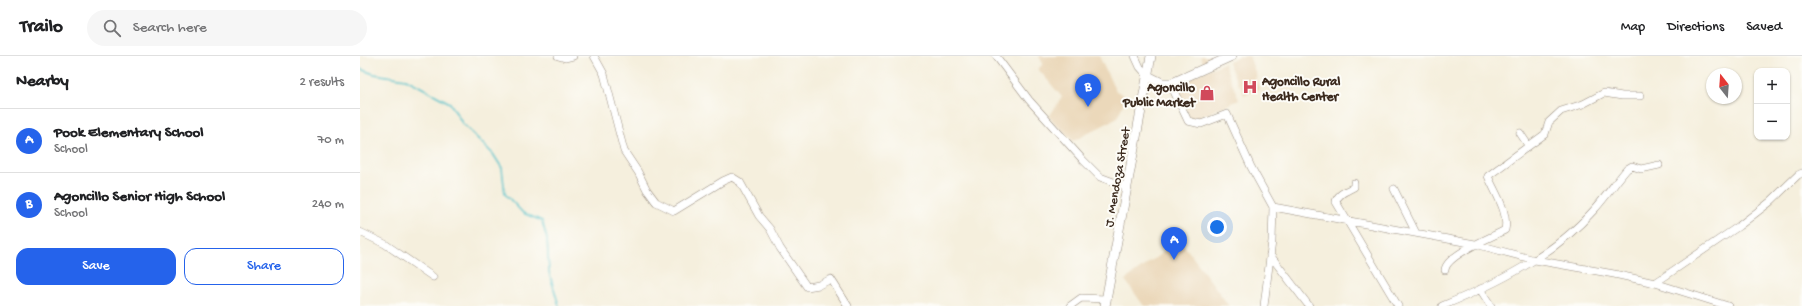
<!DOCTYPE html>
<meta charset="utf-8">
<style>
:root{--surface:#fff;--page:#f6f6f6;--text:#202124;--muted:#757577;--line:#e0e0e0;--accent:#2563eb}
body{margin:0;font-family:"Gochi Hand",sans-serif;background:var(--page);color:var(--text)}
.controls{position:absolute;right:12px;top:12px;display:grid;overflow:hidden;border-radius:8px;box-shadow:0 1px 3px #0004}
.controls button{width:36px;height:36px;display:grid;place-items:center;padding:0;border:0;border-bottom:1px solid var(--line);background:var(--surface);color:var(--text);font:20px sans-serif}
.compass{position:absolute;left:1346px;top:12px;width:36px;height:36px;border-radius:50%;background:var(--surface);box-shadow:0 1px 3px #0004;rotate:343deg}
.you{position:absolute;left:857px;top:171px;width:14px;height:14px;margin:-10px;border:3px solid #fff;border-radius:50%;background:#1a73e8;box-shadow:0 0 0 6px #1a73e833}
.badge{display:grid;place-items:center;width:26px;height:26px;border-radius:50%;background:var(--accent);color:#fff;font-size:13px;font-weight:700}
.pin{position:absolute;translate:-50% -33px;filter:drop-shadow(0 1px 2px #0008)}
.pin::after{content:'';position:absolute;top:21px;width:14px;height:12px;background:inherit;clip-path:polygon(0 0,100% 0,50% 100%)}
.list{margin:0;padding:0;list-style:none}
h2{display:flex;justify-content:space-between;align-items:center;height:52px;margin:0;padding:0 16px;font-size:17px}
h2 small{font-size:13px;font-weight:400;color:var(--muted)}
.list li{display:grid;grid-template-columns:26px 1fr auto;gap:12px;align-items:center;box-sizing:border-box;height:64px;padding:0 16px;border-top:1px solid var(--line)}
.list b{display:block;font-size:15px;white-space:nowrap}
.list p{margin:0;font-size:13px;white-space:nowrap;color:var(--muted)}
.list em{font-size:13px;font-style:normal;color:var(--muted)}
.actions{display:flex;gap:8px;padding:12px 16px}
.actions a{flex:1;padding:9px 0;border:1px solid var(--accent);border-radius:12px;text-align:center;font-size:14px;color:var(--accent)}
.actions .main{background:var(--accent);color:#fff}
.icon{flex:none;width:22px;height:22px;fill:none;stroke:currentColor;stroke-width:2;stroke-linecap:round;stroke-linejoin:round}
.map{position:relative;flex:none;width:1442px;height:250px;overflow:hidden}
header{display:flex;align-items:center;gap:24px;box-sizing:border-box;height:56px;padding:0 20px;background:var(--surface);border-bottom:1px solid var(--line)}
header strong{font-size:19px}
nav{display:flex;gap:22px;margin-inline-start:auto;font-size:14px}
.search{width:280px;height:36px;background:var(--page);display:flex;align-items:center;gap:10px;box-sizing:border-box;padding:0 14px;border-radius:22px;color:var(--muted);font-size:15px}
main{display:flex}
aside{flex:1;background:var(--surface)}
.map>svg:first-child{display:block}
.built{fill:#ebd8ba}
.lines{fill:none;stroke-linecap:round;stroke-linejoin:round}
.stream{stroke:#56c3cc;stroke-width:1.5}
.minor-casing{stroke:#988c7e;stroke-width:8}
.major-casing{stroke:#988c7e;stroke-width:10}
.minor{stroke:#fff;stroke-width:7}
.major{stroke:#fff;stroke-width:9}
.labels{text-anchor:middle;stroke-width:4;stroke-linejoin:round;paint-order:stroke}
.poi-label{font-size:13px;font-weight:bold;fill:#3b2a1e;stroke:#fdfcf7;text-anchor:start}
.street-label{font-size:13px;fill:#3b2a1e;stroke:#fdfcf7}
</style>
<header>
<strong>Trailo</strong>
<div class="search"><svg class="icon" aria-label="search" viewBox="0 0 24 24"><circle cx="10" cy="10" r="6"/><path d="M15 15l6 6"/></svg>Search here</div>
<nav><a>Map</a><a>Directions</a><a>Saved</a></nav>
</header>
<main>
<aside>
<h2>Nearby<small>2 results</small></h2>
<ul class="list">
<li><span class="badge">A</span><div><b>Pook Elementary School</b><p>School</p></div><em>70 m</em></li>
<li><span class="badge">B</span><div><b>Agoncillo Senior High School</b><p>School</p></div><em>240 m</em></li>
</ul>
<div class="actions"><a class="main">Save</a><a>Share</a></div>
</aside>
<div class="map">
<svg width="1442" height="250" viewBox="0 0 1442 250">
<rect width="100%" height="100%" fill="#fdfcf7"/>
<filter id="ink" filterUnits="userSpaceOnUse"><feTurbulence type="fractalNoise" baseFrequency=".025" numOctaves="2"/><feDisplacementMap in="SourceGraphic" scale="8" xChannelSelector="R" yChannelSelector="G"/><feConvolveMatrix kernelMatrix="1 2 1 2 8 2 1 2 1" color-interpolation-filters="sRGB"/></filter>
<filter id="wash" filterUnits="userSpaceOnUse"><feTurbulence type="fractalNoise" baseFrequency=".012" numOctaves="4" result="noise"/><feDisplacementMap in="SourceGraphic" scale="16" xChannelSelector="R" yChannelSelector="G"/><feGaussianBlur stdDeviation="0.9" result="paint"/><feColorMatrix in="noise" values="0 0 0 0 0 0 0 0 0 0 0 0 0 0 0 0 0 1.4 0 .05"/><feComposite in="paint" operator="in"/></filter>
<g filter="url(#wash)">
<rect width="100%" height="100%" fill="#f5efdd"/>
<!-- built -->
<path class="built" d="M679 0H739L755 34 766 41 757 62 713 85 689 61 702 41 678 13 683 8Z
M840 0H862L844 8Z
M880 0H889L897 21 878 29 868 6Z
M864 7 879 44 830 65 813 29Z
M895 22 899 33 884 39 880 29Z
M820 184 869 250H784L765 224Z"/>
<g class="lines">
<!-- stream -->
<path class="stream" d="M0 13 14 18 46 23 90 47 102 67 133 98 142 112 145 138 163 157 182 165 187 183 189 216 199 250"/>
</g>
</g>
<g filter="url(#ink)">
<g class="lines">
<!-- minor casing -->
<g class="minor-casing">
<path id="minor" d="M198 0 205 2 213 0
M234 0 244 18 264 95 278 116 287 134 296 146 314 155 363 125 372 121 380 126 399 160 410 173 420 192 447 231 459 229 471 223 488 250
M636 0 669 44 723 104 740 121 767 131
M775 0 780 11 788 20
M810 27 828 65 841 68 867 58 891 111 913 151 1115 188 1175 204 1254 218 1295 227 1368 250
M1160 77 1168 89
M994 127V131C987 135 977 138 976 146L1038 250
M1034 133 1056 177
M0 176 25 188 73 221
M910 199 949 250
M1085 214C1086 199 1132 181 1145 174 1149 156 1135 137 1128 120L1185 78 1189 66 1201 55 1223 48 1244 37 1262 40H1280
M1295 227 1379 170 1410 146 1438 119 1442 117
M1120 233 1131 250
M710 250 721 242 746 243
M904 250 912 185 913 151
M1082 250C1136 228 1193 200 1233 155 1245 142 1255 127 1267 113L1272 110 1281 113 1299 109"/>
</g>
<!-- major casing -->
<g class="major-casing">
<path id="major" d="M788 20 802 27H812L872 0
M745 250 791 0"/>
</g>
<!-- minor -->
<use href="#minor" class="minor"/>
<!-- major -->
<use href="#major" class="major"/>
</g>
</g>
<!-- icons -->
<defs>
<g id="hospital-bare" transform="scale(1.2)"><path d="M-5-5h3v3.5h4V-5h3V5h-3V1.5h-4V5h-3Z" fill="#d1495b" stroke="#fdfcf7" stroke-width="2.5" paint-order="stroke"/></g>
<g id="shop-bare" transform="scale(1.2)"><path d="M-5-2.5h2.3a2.7 3.5 0 0 1 5.4 0H5L5.5 6h-11ZM-1.5-2.5h3a1.5 2.3 0 0 0-3 0Z" fill="#d1495b" stroke="#fdfcf7" stroke-width="2.5" paint-order="stroke"/></g>
</defs>
<g fill-rule="evenodd">
<use href="#hospital-bare" x="890" y="31"/>
<use href="#shop-bare" x="847" y="37"/>
</g>
<g class="labels">
<!-- poi labels -->
<g class="poi-label">
<text x="902" y="29">Agoncillo Rural<tspan x="902" dy="15">Health Center</tspan></text>
<text x="835" y="35" text-anchor="end">Agoncillo<tspan x="835" dy="15">Public Market</tspan></text>
</g>
<!-- street labels -->
<g class="street-label">
<text transform="translate(756 121) rotate(-80)" y="5">J. Mendoza Street</text>
</g>
</g>
</svg>
<div class="controls">
<button>+</button>
<button>−</button>
</div>
<svg class="compass" viewBox="-18 -18 36 36"><path d="M0-13l5 13h-10z" fill="#e53935"/><path d="M0 13l5-13h-10z" fill="#757577"/></svg>
<div class="you"></div>
<div class="pin badge" style="left:814px;top:204px">A</div>
<div class="pin badge" style="left:728px;top:51px">B</div>
</div>
</main>
